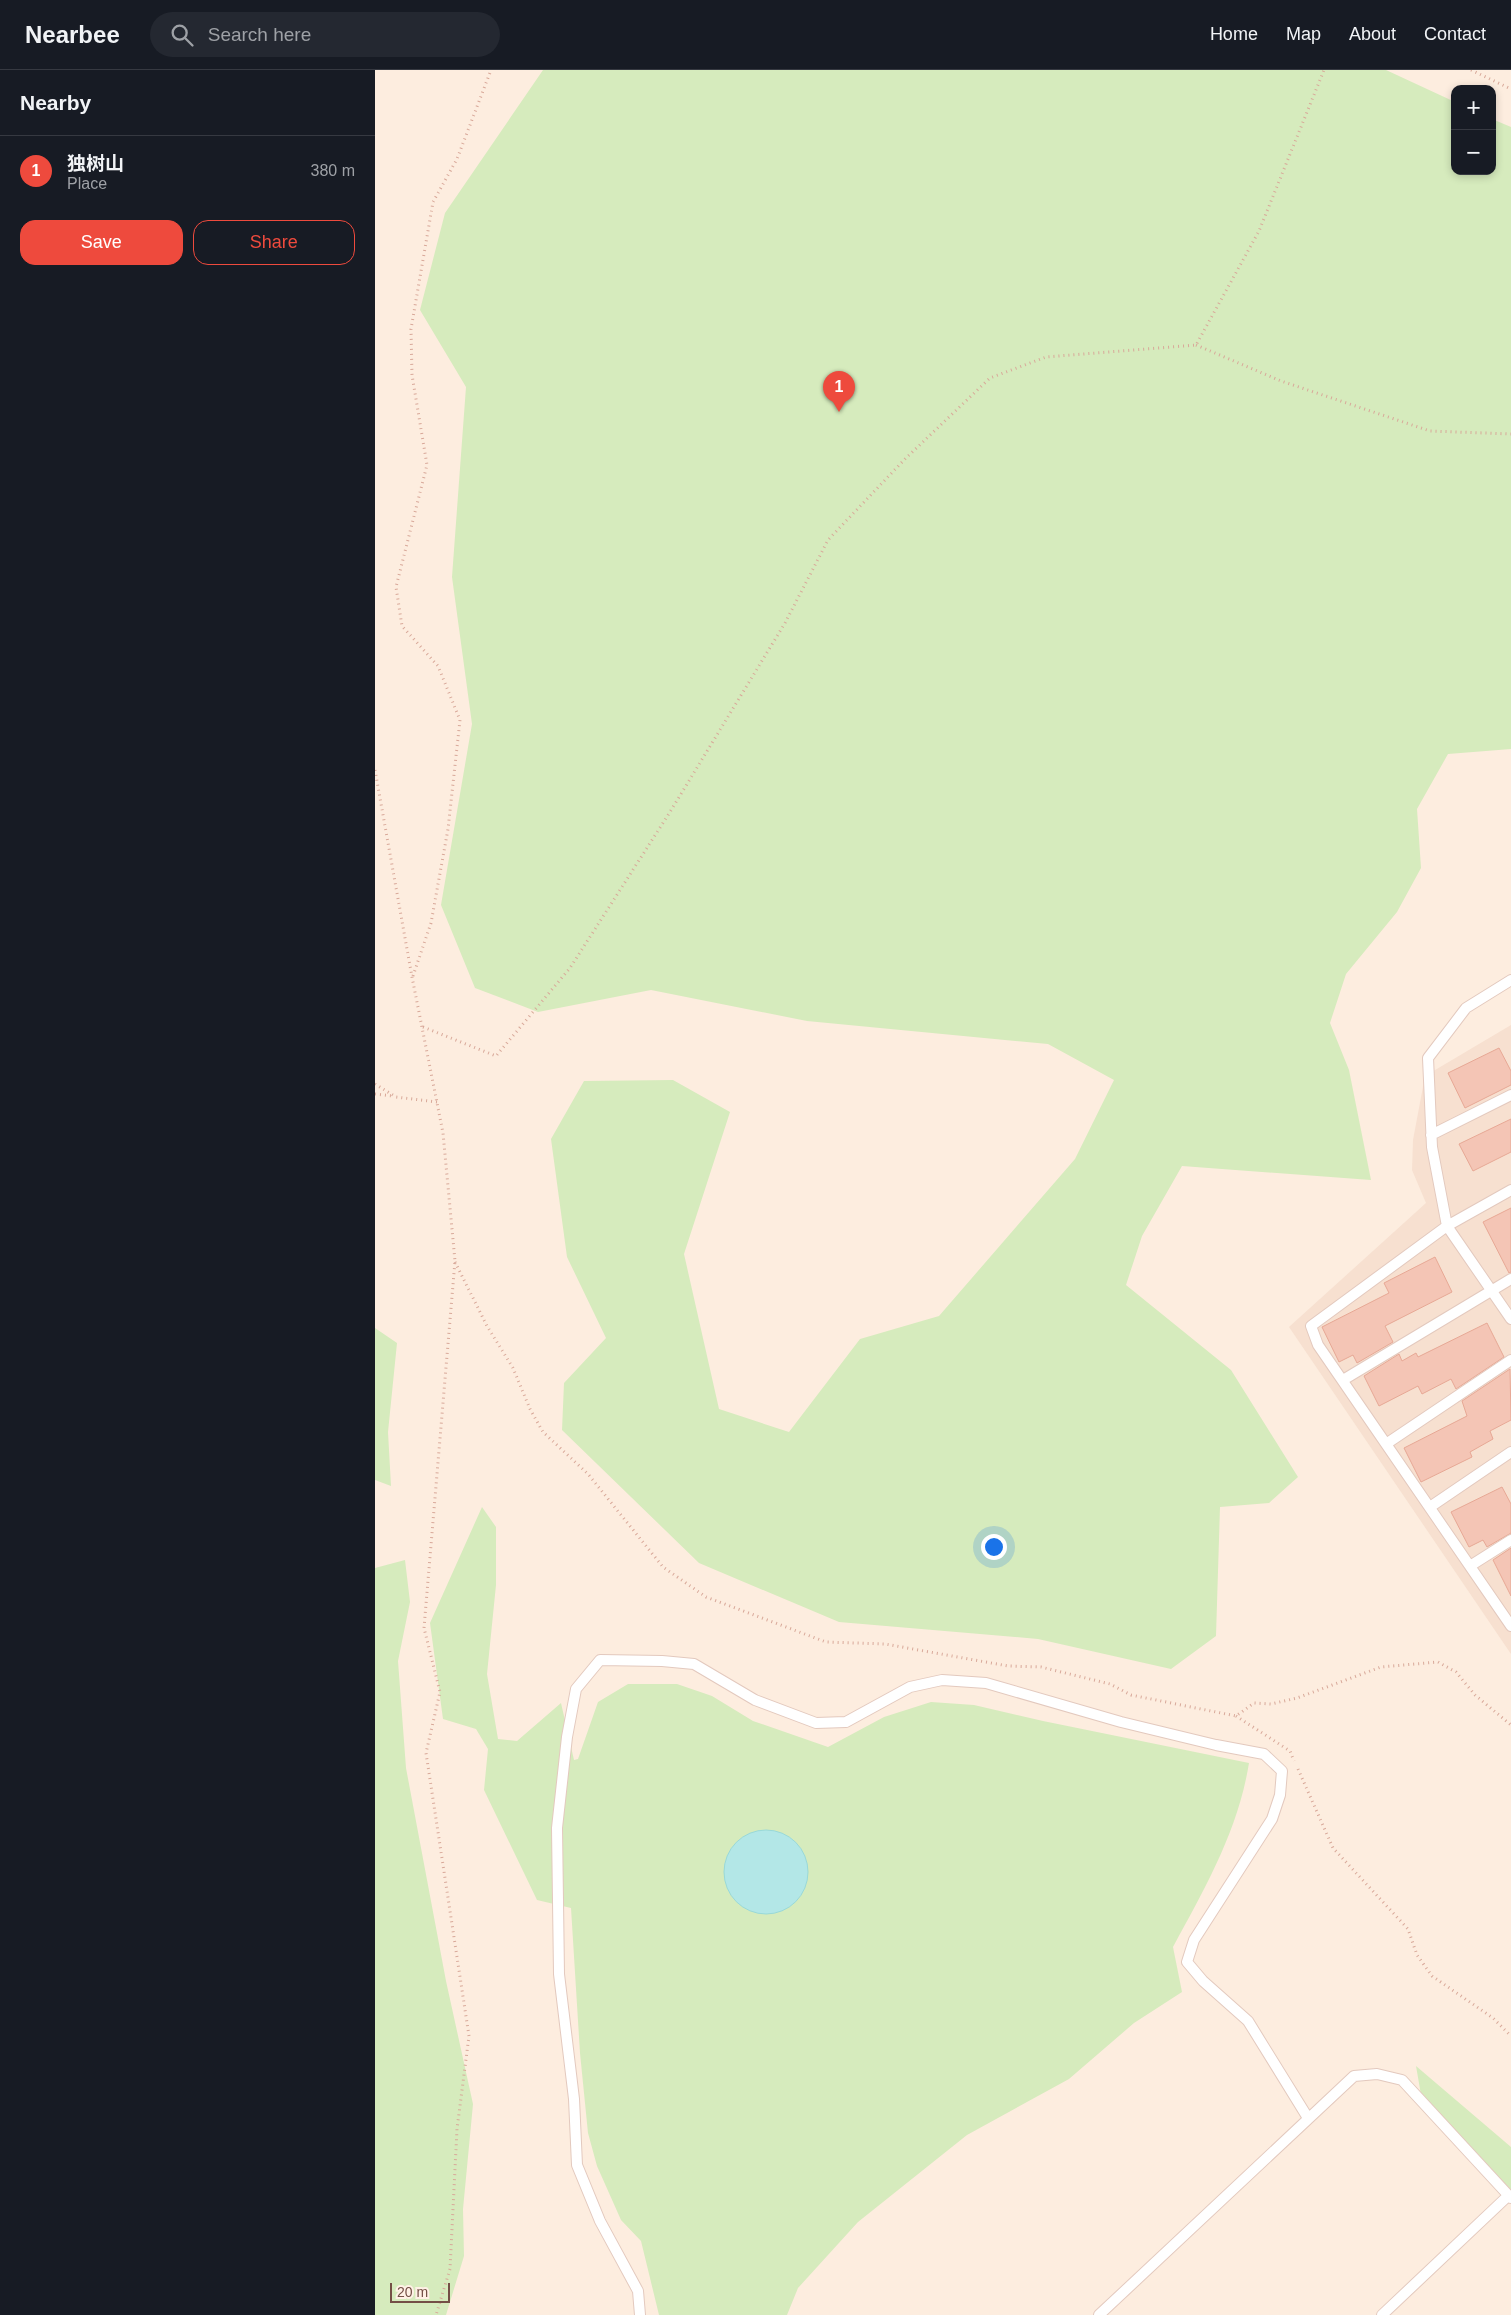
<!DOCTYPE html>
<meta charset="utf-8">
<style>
:root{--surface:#171b24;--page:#242831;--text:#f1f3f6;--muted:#9ea1a6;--line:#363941;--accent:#ee4a3d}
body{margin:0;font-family:Helvetica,"Noto Sans SC",sans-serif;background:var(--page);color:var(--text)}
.controls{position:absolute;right:15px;top:15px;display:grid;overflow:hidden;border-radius:10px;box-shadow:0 2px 8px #0003}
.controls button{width:45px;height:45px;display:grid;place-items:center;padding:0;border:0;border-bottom:1px solid var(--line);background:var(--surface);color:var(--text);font:25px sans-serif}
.scale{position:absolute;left:15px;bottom:12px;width:60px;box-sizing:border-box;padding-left:5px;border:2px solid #744f46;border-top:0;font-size:14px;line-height:18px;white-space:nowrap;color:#744f46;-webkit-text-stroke:4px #fff1e6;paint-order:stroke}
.you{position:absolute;left:618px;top:1476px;width:18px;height:18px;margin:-12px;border:4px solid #fff;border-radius:50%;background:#1a73e8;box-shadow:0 0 0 8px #1a73e833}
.badge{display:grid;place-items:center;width:32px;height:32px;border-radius:50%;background:var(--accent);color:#fff;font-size:16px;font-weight:700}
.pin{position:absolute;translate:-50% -41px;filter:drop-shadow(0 1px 2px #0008)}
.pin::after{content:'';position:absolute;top:26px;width:18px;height:15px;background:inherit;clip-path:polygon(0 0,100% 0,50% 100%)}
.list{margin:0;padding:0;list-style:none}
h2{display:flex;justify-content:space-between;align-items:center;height:65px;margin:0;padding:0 20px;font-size:21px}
h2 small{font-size:16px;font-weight:400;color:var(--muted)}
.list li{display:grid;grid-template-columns:32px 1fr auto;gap:15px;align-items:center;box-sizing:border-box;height:70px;padding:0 20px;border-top:1px solid var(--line)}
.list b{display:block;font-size:19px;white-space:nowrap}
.list p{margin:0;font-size:16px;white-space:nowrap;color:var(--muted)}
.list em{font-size:16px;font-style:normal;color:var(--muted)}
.actions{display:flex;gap:10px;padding:15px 20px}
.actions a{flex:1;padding:11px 0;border:1px solid var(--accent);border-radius:15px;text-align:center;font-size:18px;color:var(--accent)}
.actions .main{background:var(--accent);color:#fff}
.icon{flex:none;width:28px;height:28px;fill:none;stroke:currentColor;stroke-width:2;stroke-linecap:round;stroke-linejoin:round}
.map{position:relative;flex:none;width:1136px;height:2245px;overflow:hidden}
header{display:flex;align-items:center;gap:30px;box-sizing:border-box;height:70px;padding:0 25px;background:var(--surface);border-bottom:1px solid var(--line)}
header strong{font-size:24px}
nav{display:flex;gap:28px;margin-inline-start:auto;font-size:18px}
.search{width:350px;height:45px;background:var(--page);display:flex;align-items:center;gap:12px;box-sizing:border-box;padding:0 18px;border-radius:28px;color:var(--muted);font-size:19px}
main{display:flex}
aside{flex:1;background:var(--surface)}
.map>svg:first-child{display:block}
.residential{fill:#f7e0d0}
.green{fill:#d6ebbd}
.water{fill:#b3e7e7;stroke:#99d9d9}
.building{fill:#f4c5b5;stroke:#e7a895}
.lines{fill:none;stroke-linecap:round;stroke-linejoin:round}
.lane-casing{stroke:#e3c9be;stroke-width:12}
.path{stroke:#d8a899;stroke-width:3;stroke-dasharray:1 4;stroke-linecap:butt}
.lane{stroke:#fff;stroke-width:10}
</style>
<header>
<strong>Nearbee</strong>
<div class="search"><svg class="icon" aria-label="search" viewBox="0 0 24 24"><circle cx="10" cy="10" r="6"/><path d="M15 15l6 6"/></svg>Search here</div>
<nav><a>Home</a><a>Map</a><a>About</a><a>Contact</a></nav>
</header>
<main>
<aside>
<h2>Nearby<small></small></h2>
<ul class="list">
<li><span class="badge">1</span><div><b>独树山</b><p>Place</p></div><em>380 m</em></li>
</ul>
<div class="actions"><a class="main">Save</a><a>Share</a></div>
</aside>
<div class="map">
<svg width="1136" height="2245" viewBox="0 0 1136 2245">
<rect width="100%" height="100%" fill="#fdeddf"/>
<!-- residential -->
<path class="residential" d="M1136 955V1584L914 1257 1051 1133 1037 1100 1038 1070 1050 1006Z"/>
<!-- green -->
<path class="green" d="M168 0H1011L1080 32V101H1117V49L1136 57V679L1073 684 1042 739 1046 798 1022 842 971 904 955 953 974 1000 996 1110 807 1096 767 1166 751 1215 856 1300 923 1407 894 1433 845 1437 841 1566 796 1599 663 1569 464 1552 324 1493 187 1360 189 1313 231 1268 192 1187 176 1069 209 1011 298 1010 355 1042 309 1184 344 1339 414 1362 485 1269 564 1246 700 1089 739 1010 673 974 432 951 276 920 163 942 100 918 66 835 97 654 77 507 91 317 45 240 70 143Z
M0 1258 22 1273 13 1362 16 1416 0 1410Z
M107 1437 121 1457V1515L112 1604 123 1669 142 1671 186 1633 199 1690 203 1689 223 1632 253 1614H302L337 1626 378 1651 453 1677 509 1647 556 1632 599 1635 668 1651 874 1693C863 1761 830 1818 798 1877L807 1922 759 1953 694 2009 592 2065 483 2152 423 2218 412 2245H284L266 2171 246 2150 222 2096 213 2063 205 1983 196 1838 162 1830 109 1720 113 1679 101 1659 68 1649 55 1553Z
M30 1490 35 1532 23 1591 31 1698 71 1911 98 2034 88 2139 89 2186 71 2245H0V1498Z
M1041 1996 1136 2077V2126L1049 2042Z"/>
<!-- water -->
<path class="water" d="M349 1802a42 42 0 1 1 84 0a42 42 0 1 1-84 0Z"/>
<!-- building -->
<path class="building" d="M1124 978 1136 1001V1015L1090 1038 1073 1003Z
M1136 1049V1082L1098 1101 1084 1074Z
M1136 1138V1202L1134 1203 1108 1152Z
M1060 1187 1077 1222 1010 1256 1018 1272 982 1293 978 1285 964 1292 947 1257 1014 1223 1009 1213Z
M1112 1253 1129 1287 1081 1319 1076 1309 1047 1324 1043 1316 1004 1336 989 1306 1024 1284 1027 1291 1041 1283 1043 1287Z
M1135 1299 1136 1350 1115 1361 1118 1369 1095 1382 1097 1387 1046 1412 1029 1378 1092 1346 1087 1331Z
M1127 1417 1136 1434V1463L1112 1477 1108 1470 1094 1477 1076 1442Z
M1136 1478V1526L1118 1490Z"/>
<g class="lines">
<!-- lane casing -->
<g class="lane-casing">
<path id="lane" d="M1136 910 1091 938 1053 988 1057 1077 1072 1156 1136 1249
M1056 1065 1136 1025
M1136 1120 1072 1156 936 1256 943 1275 1136 1556
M968 1310 1136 1209
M1011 1374 1136 1290
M1055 1437 1136 1382
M1095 1496 1136 1470
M265 2245 263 2221 225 2151 202 2095 199 2029 184 1904 182 1758 192 1667 201 1619 225 1590 287 1591 319 1594 380 1630 441 1653 471 1652 535 1617 567 1610 611 1613 746 1652 841 1675 889 1684 907 1701 905 1725 897 1749 819 1870 812 1892 828 1911 873 1951 933 2048
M724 2245 979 2006 1002 2004 1027 2010 1136 2128
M1007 2245 1134 2125"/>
</g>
<!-- path -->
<path class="path" d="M1096 0 1136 19
M821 275 906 311 1055 361 1136 364
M0 700 37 907 68 1063 80 1191 49 1558 65 1622 51 1683 94 1966 82 2059 75 2199 61 2245
M38 906 56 853 73 759 85 650 63 596 27 556 21 517 52 395 37 305 36 259 58 132 82 89 116 0
M48 957 121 986 195 898 295 742 410 553 453 470 530 389 615 308 671 287 821 275 884 161 949 0
M0 1014 21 1027 62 1032
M0 1024 18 1026
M80 1192 112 1256 138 1298 155 1339 168 1362 213 1404 288 1497 331 1527 451 1572 510 1574 633 1596 666 1597 735 1614 756 1625 861 1646 879 1633 896 1634 922 1628 1006 1597 1063 1592 1081 1602 1100 1625 1136 1655
M861 1646 915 1681 919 1691
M923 1699 958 1778 1033 1859 1042 1885 1057 1906 1118 1948 1136 1966"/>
<!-- lane -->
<use href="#lane" class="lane"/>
</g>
</svg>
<div class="controls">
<button>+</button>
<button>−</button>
</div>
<div class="scale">20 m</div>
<div class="you"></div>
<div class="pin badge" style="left:464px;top:342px">1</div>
</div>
</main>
